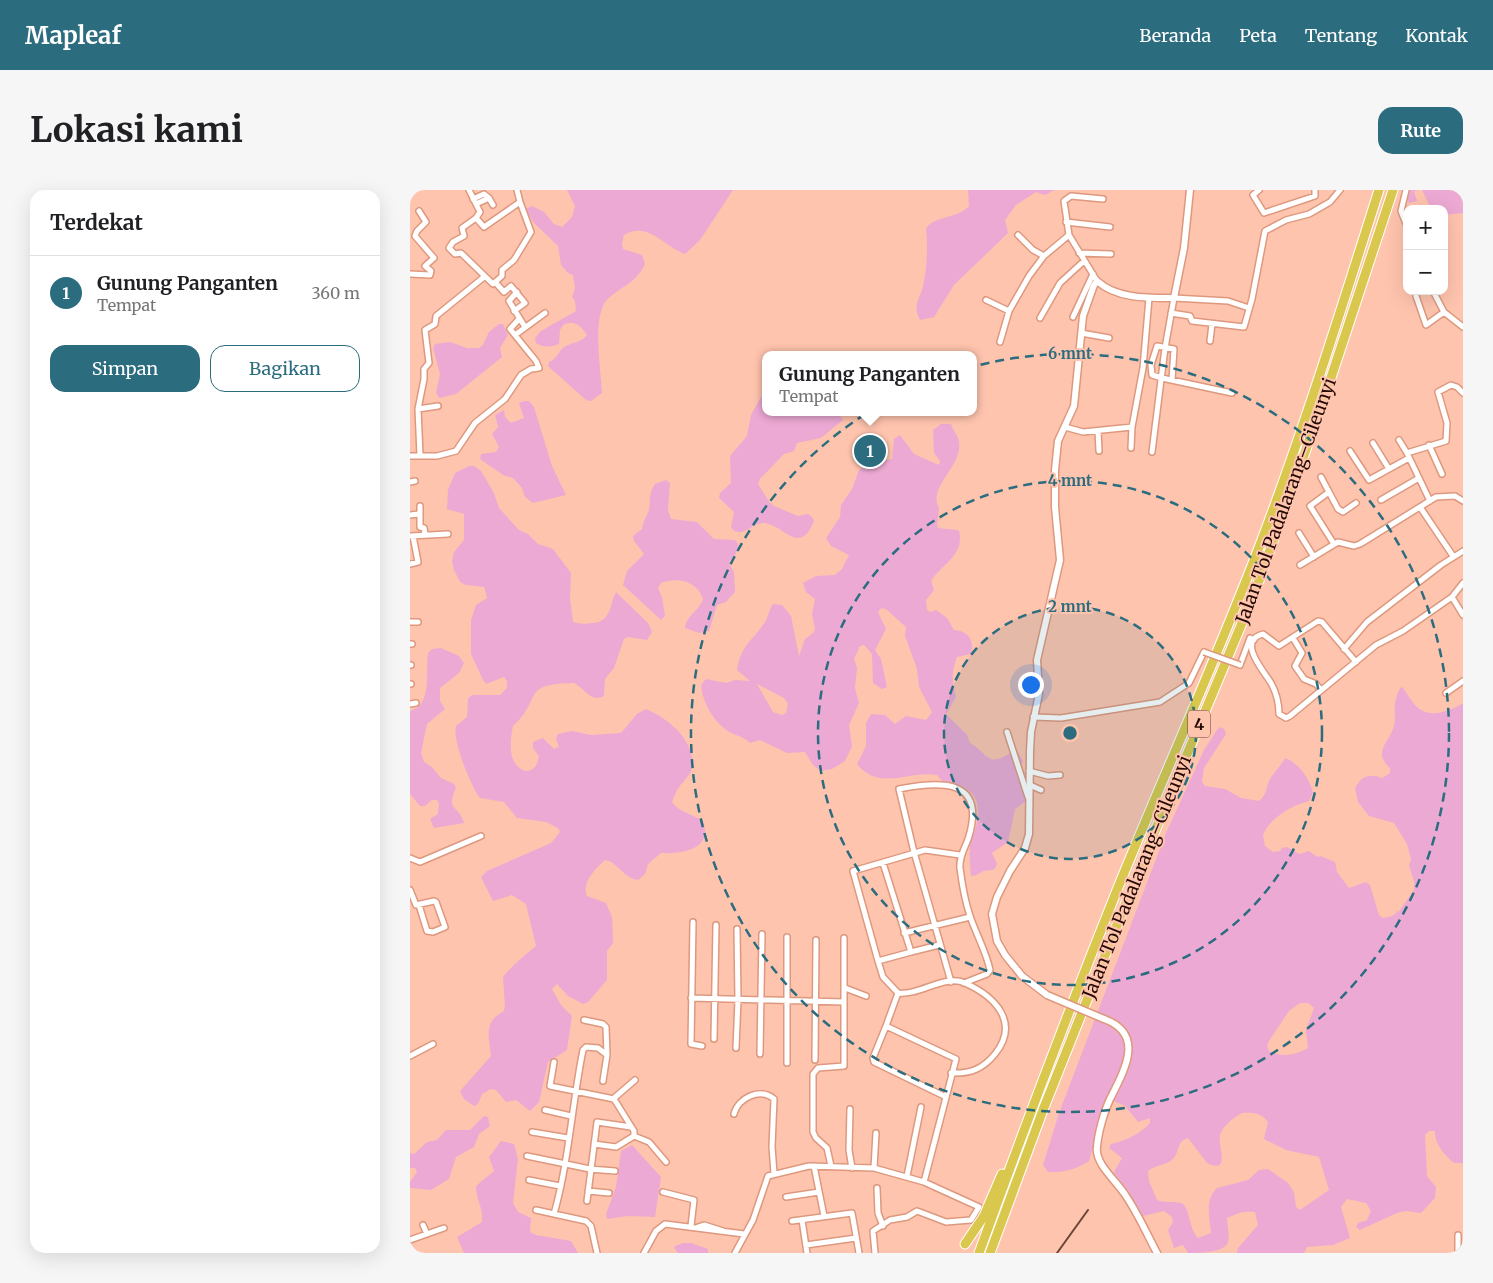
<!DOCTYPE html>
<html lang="id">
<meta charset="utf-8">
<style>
:root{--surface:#fff;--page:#f6f6f6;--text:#202124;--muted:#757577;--line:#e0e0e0;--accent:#2b6c7f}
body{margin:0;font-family:Merriweather,serif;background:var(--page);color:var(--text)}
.controls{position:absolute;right:15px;top:15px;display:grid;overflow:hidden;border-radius:10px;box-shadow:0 5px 20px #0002}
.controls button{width:45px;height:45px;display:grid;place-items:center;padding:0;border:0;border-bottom:1px solid var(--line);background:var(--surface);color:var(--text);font:25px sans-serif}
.you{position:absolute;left:620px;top:494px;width:18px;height:18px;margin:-12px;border:4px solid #fff;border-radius:50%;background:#1a73e8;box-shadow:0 0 0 8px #1a73e833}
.badge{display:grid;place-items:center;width:32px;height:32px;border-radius:50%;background:var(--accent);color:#fff;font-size:16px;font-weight:700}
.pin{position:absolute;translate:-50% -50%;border:2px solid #fff;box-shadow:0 1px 5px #0006}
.popup{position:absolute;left:352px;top:161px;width:215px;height:65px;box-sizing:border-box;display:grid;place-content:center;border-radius:10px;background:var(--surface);filter:drop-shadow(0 1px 4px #0005);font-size:16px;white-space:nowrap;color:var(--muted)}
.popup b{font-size:19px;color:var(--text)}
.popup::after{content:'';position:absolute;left:50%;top:100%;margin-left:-10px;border:10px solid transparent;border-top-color:var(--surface)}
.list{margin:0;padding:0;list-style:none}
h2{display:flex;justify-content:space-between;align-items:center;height:65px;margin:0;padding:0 20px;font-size:21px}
h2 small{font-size:16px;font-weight:400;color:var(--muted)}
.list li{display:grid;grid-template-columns:32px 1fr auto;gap:15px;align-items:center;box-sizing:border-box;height:75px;padding:0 20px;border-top:1px solid var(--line)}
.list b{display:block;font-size:19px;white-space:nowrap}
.list p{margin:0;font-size:16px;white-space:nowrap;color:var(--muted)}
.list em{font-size:16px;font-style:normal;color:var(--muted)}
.actions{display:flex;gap:10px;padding:15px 20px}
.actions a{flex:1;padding:11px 0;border:1px solid var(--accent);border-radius:15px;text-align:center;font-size:18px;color:var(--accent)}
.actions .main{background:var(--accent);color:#fff}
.map{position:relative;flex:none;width:1053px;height:1063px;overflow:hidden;border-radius:15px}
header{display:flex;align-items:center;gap:30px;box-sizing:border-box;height:70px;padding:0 25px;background:var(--accent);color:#fff}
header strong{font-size:24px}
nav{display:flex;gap:28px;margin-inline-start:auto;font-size:18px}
.intro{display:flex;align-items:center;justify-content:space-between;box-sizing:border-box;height:120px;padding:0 30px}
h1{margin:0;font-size:35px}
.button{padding:12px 22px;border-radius:15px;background:var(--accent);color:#fff;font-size:18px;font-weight:700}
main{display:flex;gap:30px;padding:0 30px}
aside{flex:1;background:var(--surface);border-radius:15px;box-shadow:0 5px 20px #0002}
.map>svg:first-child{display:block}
.green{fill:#eca9d3;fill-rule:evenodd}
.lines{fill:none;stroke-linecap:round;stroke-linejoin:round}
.minor-casing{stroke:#de987e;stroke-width:8}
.tertiary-casing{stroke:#de987e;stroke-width:9}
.motorway-casing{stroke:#fff;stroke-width:11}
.minor{stroke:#fff;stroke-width:5}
.tertiary{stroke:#fff;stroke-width:6}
.motorway{stroke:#d9c84d;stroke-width:9}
.rail{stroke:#6a463a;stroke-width:2}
.minor-bridge-casing{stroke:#de987e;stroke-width:8;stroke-linecap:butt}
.tertiary-bridge-casing{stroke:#de987e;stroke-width:9;stroke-linecap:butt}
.minor-bridge{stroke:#fff;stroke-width:5}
.tertiary-bridge{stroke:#fff;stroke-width:6}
.ring{fill:none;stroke:#2b6c7f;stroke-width:2.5;stroke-dasharray:9 6}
.labels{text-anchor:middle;stroke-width:4;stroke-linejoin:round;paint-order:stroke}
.shield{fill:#ffc4ae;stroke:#644136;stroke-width:1}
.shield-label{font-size:16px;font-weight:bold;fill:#220902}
.street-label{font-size:18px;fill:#220902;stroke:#ffc4ae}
.centre{fill:#2b6c7f;stroke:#ffc4ae;stroke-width:2.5}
.ring-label{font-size:15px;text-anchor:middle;font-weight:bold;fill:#2b6c7f;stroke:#ffc4ae;stroke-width:4;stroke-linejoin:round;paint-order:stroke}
</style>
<header>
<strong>Mapleaf</strong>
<nav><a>Beranda</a><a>Peta</a><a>Tentang</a><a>Kontak</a></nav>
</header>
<div class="intro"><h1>Lokasi kami</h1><a class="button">Rute</a></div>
<main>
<aside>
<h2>Terdekat<small></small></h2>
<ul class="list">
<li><span class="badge">1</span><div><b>Gunung Panganten</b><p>Tempat</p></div><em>360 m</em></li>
</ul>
<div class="actions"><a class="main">Simpan</a><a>Bagikan</a></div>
</aside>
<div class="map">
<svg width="1053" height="1063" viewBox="0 0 1053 1063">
<rect width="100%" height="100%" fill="#ffc4ae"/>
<!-- green -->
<path class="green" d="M157 0H323L290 50 275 64C253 56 238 31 214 45L212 54 213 59 232 65 235 74C226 94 210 96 196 111 182 128 191 181 192 203L181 211 176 210 138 176 139 172C147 169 148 162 154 157 162 152 171 153 177 145 171 136 164 129 153 135L150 140 149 154C143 157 132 158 126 153L125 148 131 141 166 121 165 111 162 107 165 98 163 85 158 83 151 75 148 56 123 32 116 19 122 16 134 22 144 34 152 37 162 27 165 16Z
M558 0H644L635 5 626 2 606 15 595 30 598 43 544 95 524 127 510 130C502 114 510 110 513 96 517 79 518 57 516 39 522 26 548 29 559 16Z
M995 0H1009L1004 1 1007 11 999 13Z
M1012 0H1053V23L1034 25V19H1021Z
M89 134H93L98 145 90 158 92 167 46 204 29 208 26 202 30 184 23 158 25 154 40 152 57 158H69L73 155 79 142Z
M356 198V222H427L433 230 411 248 387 253 384 261 374 264 350 289 348 294 360 313 364 316 388 326 398 324 402 327 404 331C389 368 373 333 353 333 342 333 336 346 324 341L321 337 324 322 309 308 310 303 321 293 320 266 337 246 341 225Z
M114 211H119L124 217 142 276 156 305 123 313 115 307 112 298 103 288 93 285 70 269 71 264 86 262 89 257 82 244 88 237 85 225 94 220 95 227 101 233 114 228 109 213Z
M531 234H541C543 240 549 247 549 252 553 276 517 297 529 318L527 337C533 340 542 338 549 341 555 365 532 374 521 391L524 400 516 410 517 420 521 422 526 420 537 428 544 440C558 441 565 450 561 464L547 467C541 482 542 492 546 507L536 524 557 545 560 553C573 559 576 574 591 568 596 566 601 562 606 559L613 571 612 574H609L606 580 616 611 605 619 598 652 582 663 587 674C584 683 581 679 574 681 568 683 567 686 561 686 560 675 559 663 560 651 561 646 564 642 566 637 573 606 561 595 532 591L527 585C498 580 469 602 447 574L456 556V533L461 524 475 525 485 534 496 526 516 530 522 522 509 497 507 479 495 446 496 437 477 420 472 418 468 422 476 439 465 460 471 469 477 497 472 499 463 493 462 464 454 455 450 456 444 469 447 478 445 498 449 513 439 535 442 556 435 571 422 579 411 581 403 575 395 562 377 563 350 550 340 553C333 546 327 546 319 542 303 531 293 514 291 495L296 489 316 493 325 490 340 491 327 480C331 456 340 453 353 435 358 429 358 421 363 414L372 415 381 426 389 466 395 449 403 443 405 439 402 424 405 409 396 402 393 393 406 386 425 385 432 379 439 365 421 356 416 348 430 327 431 315 442 299 449 280 458 274 482 269 484 249 490 245 504 264 529 275 530 271 524 263 523 240ZM347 494 374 508 378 514 376 523 372 525 363 522Z
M59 276H64L71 281 84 303 89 318 109 340 118 344 128 354 143 359 161 383 160 409 163 432C169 434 176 434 183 433 202 431 199 415 206 402L238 433 242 442 237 450 218 447 214 449 204 478 195 489 194 506C181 513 175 499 164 493 109 494 134 508 103 536 100 551 97 574 115 581 125 581 127 575 129 566L123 558V552L133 548 144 559 149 557 146 549 148 544 162 541 181 545 211 543 227 524 236 519C258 528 286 551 282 578 280 586 273 591 269 597 266 601 264 607 262 612 270 623 283 624 293 631 303 660 272 664 251 663L238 674 235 684 228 690C213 688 208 672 195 670 186 678 171 693 177 706L196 713 202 727 203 747V753L197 761V790L178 812 173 814 158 806 147 794 142 799 151 815 162 826 157 860 138 872 129 912 120 921 106 910 96 912 86 900 81 899 72 904 68 914 64 916 54 909 50 901 81 866C79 846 73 832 94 821L95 816 93 787C103 774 114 766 126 756L116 714 102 705 83 711 71 687 77 681 141 653 150 642 148 638 136 632 107 628 94 612 70 608C61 597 42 550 46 536L57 527 58 508 62 505H90L97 498V491L94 487 76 494 73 490 61 464V430L66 415 77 408 74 397 56 395 50 392 44 380 42 371 44 362 54 350V324L37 319 38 300 45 283Z
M256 290 260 293 258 320 261 329 287 332 304 349 325 350C334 359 323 365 319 373L324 382 325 402 316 412 307 415 299 441 289 443 275 438C276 426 289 421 293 409 287 390 267 387 251 393L248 398 252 407 255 426 251 430 213 395 217 381 234 364 224 351 223 346 232 339C233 332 235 329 238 323 242 313 237 306 245 294Z
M31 458 49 466 54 473 49 483 30 498V511L35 519 17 534 11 563 14 572 22 577 31 588 44 594 46 598C35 622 50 615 54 633L24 638 20 629 28 624 29 614 27 610H22L15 616H10L0 604V521C23 515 15 482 18 463L22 459Z
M992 497C997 503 1000 509 1004 514 1017 530 1039 522 1053 513V973H1044C1035 966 1024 953 1025 941H1019L1015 945 1017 986 1026 997 1025 1008 1011 1023 996 1021 987 1023 950 1040 946 1037 948 1033 957 1030 961 1021 956 1013 937 1009 931 1017 940 1048 923 1055 897 1057 894 1063H827L828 1058 848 1035 845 1022C835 1020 826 1024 817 1028 817 1035 820 1046 818 1052 815 1063 788 1063 778 1063L773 1055 764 1058 758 1040 763 1032 762 1027 754 1021 733 1026 704 982 712 968 699 958 701 954C715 951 730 944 740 933V928L728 932 715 916 697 908 679 971C668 979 652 983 638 982L633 975 649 923 756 643 794 560 809 537 814 539 816 544 794 578 792 592 795 596 815 599 831 608 849 611C857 605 856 597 860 589 864 582 871 576 875 568 889 573 900 589 903 603L899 611C882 615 858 629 853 646L855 656 863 662 870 661 872 658 877 657 889 664 899 661 907 667 911 666 925 672 927 682 939 698 956 692 960 695 969 725 973 728 982 726 990 720 1004 700V691L999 676 1001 669 997 654 984 633 959 626 948 612 945 598C951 586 960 583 972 588L980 583V578C962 561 979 554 984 536 986 529 984 520 985 513 986 508 988 502 990 498ZM890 813H898L904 818 896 840 898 858C886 865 872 868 859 861L857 856 859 851 879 821ZM832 923C844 922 851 923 858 932L854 949 876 960 909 967 919 1000 890 1020 886 1017 884 1002 878 993 858 979 849 980 838 990 807 998C794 1010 800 1028 801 1043L788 1048C779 1040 780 1016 771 1013 763 1011 755 1013 747 1010L739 991 738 981C745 975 758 975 764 968 770 960 767 951 778 948L797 973C822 985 807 955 810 945 812 937 824 927 832 923Z
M74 926 78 927 80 936 69 944 64 957 46 967 39 989 21 1000 0 998V992L7 982 5 978H0V963L4 964 17 952 27 950 36 940H60Z
M91 951 104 954 108 969 103 1013 108 1022 121 1028 120 1042 126 1045 161 1051 168 1063H54L47 1047 72 1032C73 1015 66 1011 66 996L84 981 79 967Z
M222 955 251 987 245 1027 218 1026 197 1029 196 1024 206 997 211 961Z
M273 1053H281L298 1059V1063H268L264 1058 265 1056Z"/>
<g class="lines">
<!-- minor casing -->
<g class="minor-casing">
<path id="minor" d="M59 0 70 22 66 28 74 37 110 12 107 0
M849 0 843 5 854 23 905 6V0
M996 0 991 21 997 36
M63 9 74 4 79 8
M66 14 79 8 83 15
M66 28 52 38 54 46 43 52 39 58 45 64 51 63 83 94 92 86V80L104 70 121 42 110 12
M656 32 700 37
M608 45 623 60 634 66 659 45
M669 63 701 64
M0 84 20 85 21 81 15 76 24 68 5 46 7 41 16 32 9 21
M687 91 659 45 654 11 661 6 693 9
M85 92 94 102 101 96 115 113 104 121
M1023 101 1034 122 1053 137
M107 102 99 111 115 137
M1006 106 1016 135 1034 122
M576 110 599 121 619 86 634 66
M761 123 780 126 782 131 834 137 842 109 855 41 876 30 899 24 920 12 930 0
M663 127 683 84
M630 128 650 93 674 71
M671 143 699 148
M105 145 135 123
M800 151 802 134
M590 152 599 121
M762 190 764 159 747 156 741 175 742 185 752 188 822 203
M8 219 28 216
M655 237 673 242 722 237
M688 241 689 261
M989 250 997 263
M963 253 979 279
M1019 255 1032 284
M721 258 722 237 733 178 739 108
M940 261 959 290 999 268
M742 262 755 158 764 108 818 111 839 118
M10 265 8 219 14 189V179L19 173 15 140 25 134 26 126 74 87
M0 266H27L46 261 65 233 95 209 111 185 121 179 129 178 126 171 100 139 109 129
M911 287 919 302
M0 292 5 291
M971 310 1009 288
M1020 311 997 263 1036 251 1037 233 1028 202 1041 195 1047 197 1053 203
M10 316V337L14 338 15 344
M1010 317 1043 366
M0 325 9 324
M889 343 904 367
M0 346 38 344
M924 354 900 316 919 302 928 319 933 322 946 313
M0 374 8 372 3 346
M890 375 928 352 944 356 950 354 1026 307 1045 306 1053 311
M1042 407 1053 425
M0 432H8
M883 448 892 463 885 476 894 489 906 494 911 500
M0 454H2
M934 459 957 432 1031 375 1053 361
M946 472 912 432 908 431 869 456 853 444C826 451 854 481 861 493 866 502 869 513 869 524L876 528 880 526 966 455 993 441 1042 407 1053 393
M0 475H1
M830 475 840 448 844 450
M0 494H1
M1036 503 1053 491
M0 514 6 513
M623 527 651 528 750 512 779 493 794 462
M597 542 618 607
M619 581 638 586 650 585
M620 595 631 600
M0 668 10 672 71 646
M473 673 501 762 468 771 443 681 515 660 550 665
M0 700 6 715 24 711 26 712 35 737 23 742 17 741 9 715
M283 732 281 854 292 856
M494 743 560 727
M501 762 529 755
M468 771 473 787 488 803C509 806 534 784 555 793 586 807 610 833 585 864 573 879 560 884 541 883
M541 792 504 662 489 599C530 591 576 588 559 646 556 657 549 665 550 678 552 694 555 711 560 726 566 744 576 761 580 780L577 784 554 793
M435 798 456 806
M488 803 476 836 546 869 514 992
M281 808 434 812
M174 830 193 834 196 837 197 865
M476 836 463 868 464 872 534 906
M304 849 306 735
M326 858 328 810 327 739
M350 864 352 744
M0 866 23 854
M405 870 406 750
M144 872 140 896 204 909 224 941V946L206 957 184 954
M377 873V747
M203 909 225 890
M440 919 439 960 442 978
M135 920 161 926
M324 924C328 908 350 897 364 909L362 957 364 983
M122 942 158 948
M224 946 239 952 256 972
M117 966 180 979 205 981
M404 976 414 1026
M421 976 417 958 406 948 403 942V884L408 878 434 876V748
M464 978 466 943
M497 986 511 917
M119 990 150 996
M467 998 468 1023 473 1036
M178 1001 199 1003
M253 1002 284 1010 281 1036
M376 1007 409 1002
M177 1011 187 932 221 937
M126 1020 176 1031 181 1036 187 1063
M144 1024C159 971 162 914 173 860L176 857 188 858 197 865 193 891
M392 1030 397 1063
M382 1031 442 1023 449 1063
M13 1035 17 1044
M288 1037 294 1035 313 1041
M1048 1045V1063
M0 1050 34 1038
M396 1055 446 1048
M234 1063 246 1041 255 1034 334 1044
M325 1063 343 1030 358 986 399 976 464 978 514 992 569 1017 561 1030 536 1032 507 1021 497 1027 480 1030 463 1041 465 1063"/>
</g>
<!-- tertiary casing -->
<g class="tertiary-casing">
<path id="tertiary" d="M637 805 612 786 595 765 587 751 582 724 587 707 600 681 615 658 619 644 620 561 621 542 629 504 627 470 650 370 645 317V280L648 251 664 216 673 126 684 95 687 91C707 109 738 108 764 108L774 58 780 0
M694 829C736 844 714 881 700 909 694 922 688 943 687 957 686 963 689 970 692 975 699 986 709 995 716 1006 728 1024 737 1044 747 1063"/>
</g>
<!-- motorway casing -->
<g class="motorway-casing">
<path id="motorway" d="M555 1054 574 1026 592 984
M569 1063C613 941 659 820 707 700 755 582 808 466 853 347 896 233 932 116 969 0
M580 1063 633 920 737 660 845 402 914 209 983 0"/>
</g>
<!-- minor -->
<use href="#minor" class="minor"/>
<!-- tertiary -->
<use href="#tertiary" class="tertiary"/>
<!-- motorway -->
<use href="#motorway" class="motorway"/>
<!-- rail -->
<path class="rail" d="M647 1063 678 1020"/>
<!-- minor-bridge casing -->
<g class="minor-bridge-casing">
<path id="minor-bridge" d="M794 462 830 475"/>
</g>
<!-- tertiary-bridge casing -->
<g class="tertiary-bridge-casing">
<path id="tertiary-bridge" d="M637 805 694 829"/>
</g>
<!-- minor-bridge -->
<use href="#minor-bridge" class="minor-bridge"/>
<!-- tertiary-bridge -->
<use href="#tertiary-bridge" class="tertiary-bridge"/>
</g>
<!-- distance rings -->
<circle cx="660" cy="543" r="126" fill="#2b6c7f" fill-opacity=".12"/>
<g class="ring">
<circle cx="660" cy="543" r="126"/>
<circle cx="660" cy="543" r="252"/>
<circle cx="660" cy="543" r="379"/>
</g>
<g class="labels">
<!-- shield labels -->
<rect class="shield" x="778" y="520.5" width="22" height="27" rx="4"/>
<g class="shield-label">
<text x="789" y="540">4</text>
</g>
<!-- street labels -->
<g class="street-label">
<text transform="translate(876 311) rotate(-70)" y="6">Jalan Tol Padalarang–Cileunyi</text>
<text transform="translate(727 687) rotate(-68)" y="6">Jalan Tol Padalarang–Cileunyi</text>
</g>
</g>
<circle cx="660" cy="543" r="8" class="centre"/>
<g class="ring-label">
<text x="660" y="169">6 mnt</text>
<text x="660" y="296">4 mnt</text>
<text x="660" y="422">2 mnt</text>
</g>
</svg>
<div class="controls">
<button>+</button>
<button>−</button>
</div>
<div class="you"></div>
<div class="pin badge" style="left:460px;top:261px">1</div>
<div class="popup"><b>Gunung Panganten</b>Tempat</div>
</div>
</main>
